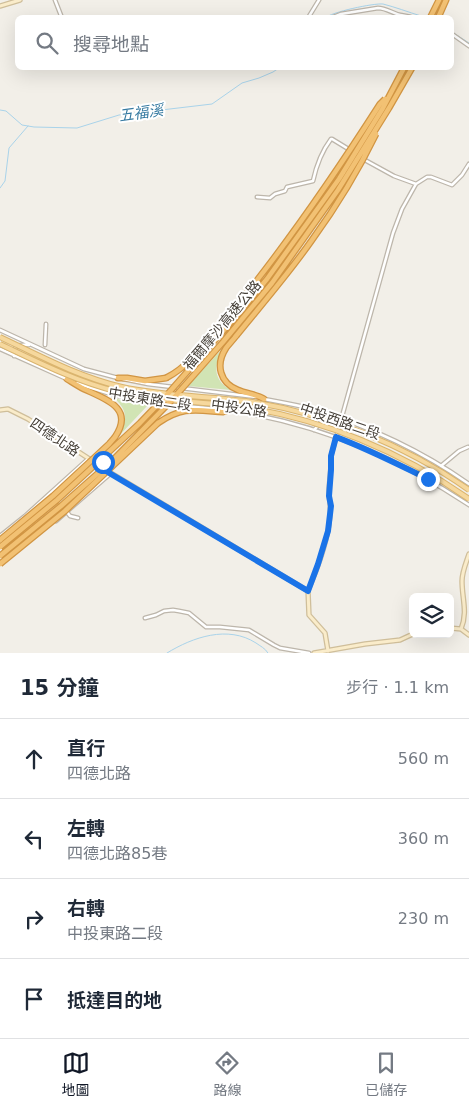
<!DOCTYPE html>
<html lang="zh-TW">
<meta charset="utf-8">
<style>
:root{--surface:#fff;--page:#f6f6f7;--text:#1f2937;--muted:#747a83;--line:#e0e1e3;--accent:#111827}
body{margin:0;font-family:"DejaVu Sans","Noto Sans TC",sans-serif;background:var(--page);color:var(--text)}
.controls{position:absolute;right:15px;bottom:15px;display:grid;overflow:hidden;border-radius:8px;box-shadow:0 5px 20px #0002}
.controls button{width:45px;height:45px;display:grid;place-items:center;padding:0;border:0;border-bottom:1px solid var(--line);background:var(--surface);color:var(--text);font:25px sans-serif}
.stop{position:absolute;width:15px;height:15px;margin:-11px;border:4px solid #1a73e8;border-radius:50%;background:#fff}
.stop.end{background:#1a73e8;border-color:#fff;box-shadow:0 1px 5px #0008}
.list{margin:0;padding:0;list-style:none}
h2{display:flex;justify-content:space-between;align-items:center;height:65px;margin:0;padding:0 20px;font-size:21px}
h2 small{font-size:16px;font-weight:400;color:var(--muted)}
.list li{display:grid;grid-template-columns:32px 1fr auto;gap:15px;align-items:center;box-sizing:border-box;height:80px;padding:0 20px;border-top:1px solid var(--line)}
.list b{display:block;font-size:19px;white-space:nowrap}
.list p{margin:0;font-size:16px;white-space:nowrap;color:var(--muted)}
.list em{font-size:16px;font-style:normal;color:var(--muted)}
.icon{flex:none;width:28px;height:28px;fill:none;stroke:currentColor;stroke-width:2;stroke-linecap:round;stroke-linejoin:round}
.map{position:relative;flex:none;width:469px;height:653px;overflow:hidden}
.search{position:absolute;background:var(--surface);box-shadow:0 5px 20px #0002;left:15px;right:15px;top:15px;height:55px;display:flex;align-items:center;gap:12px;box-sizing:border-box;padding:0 18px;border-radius:8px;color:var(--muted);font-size:19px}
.sheet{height:385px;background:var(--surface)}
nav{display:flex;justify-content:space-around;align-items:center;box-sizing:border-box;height:70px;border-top:1px solid var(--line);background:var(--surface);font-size:14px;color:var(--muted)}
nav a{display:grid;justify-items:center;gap:2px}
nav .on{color:var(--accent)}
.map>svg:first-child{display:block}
.green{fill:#d1e4b4}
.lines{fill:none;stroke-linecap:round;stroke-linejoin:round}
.stream{stroke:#a9d3ea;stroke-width:1}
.street-casing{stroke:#bdb6ab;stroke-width:5}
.secondary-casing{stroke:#cfbe9a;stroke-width:5.5}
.highway-casing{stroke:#d19543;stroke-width:7}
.street{stroke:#fff;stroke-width:2.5}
.secondary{stroke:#faecca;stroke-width:3}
.highway{stroke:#f2c173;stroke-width:4.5}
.primary-bridge-casing{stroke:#dab46e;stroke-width:6;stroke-linecap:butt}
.highway-bridge-casing{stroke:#d19543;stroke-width:7;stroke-linecap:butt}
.primary-bridge{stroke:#f6d89d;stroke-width:4}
.highway-bridge{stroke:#f2c173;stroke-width:4.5}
.route{stroke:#1a73e8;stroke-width:6}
.labels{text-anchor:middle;stroke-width:4;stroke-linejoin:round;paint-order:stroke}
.street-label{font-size:14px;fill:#453f37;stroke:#fff}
.water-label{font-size:15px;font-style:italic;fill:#367aa1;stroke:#fff}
</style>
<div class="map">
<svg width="469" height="653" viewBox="0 0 469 653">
<rect width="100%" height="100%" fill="#f2efe8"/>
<!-- green -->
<path class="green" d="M223 348C214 364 212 380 231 390L188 386Z
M114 398 132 403 148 405 117 438C126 421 130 412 114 398Z"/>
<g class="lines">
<!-- stream -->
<path class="stream" d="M325 18C331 12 374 3 383 4 395 7 408 12 421 16
M452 32 469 43
M0 110 6 111 22 125 34 127 77 128 119 115 212 104 242 83 259 78 273 72 279 68
M0 188 5 181 9 148 28 126
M167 653C193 637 228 625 256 643 260 646 265 648 268 653"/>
<!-- street casing -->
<g class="street-casing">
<path id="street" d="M55 0 62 18
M308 18 319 0
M331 18 341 14 378 8C386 8 392 13 400 15 404 16 409 16 413 18
M452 34 469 46
M363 159 394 176 416 184
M257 197 270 198 275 194 285 191 287 187 313 181C316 167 322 151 331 139H332L350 150
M0 330 84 369 118 378
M45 345 46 324
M0 349 67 379
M14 356 13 350C18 345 22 344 29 345
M123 379 148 384 256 397
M77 383C97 390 118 397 139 401 173 406 207 407 241 412 322 426 400 459 469 505
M264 399C280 402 297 405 313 409 368 426 422 451 469 484
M314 430C319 425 324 421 320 413
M441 466 459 451 468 447
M67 512 70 516 78 518
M56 521 111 473
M0 536 25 516 88 459
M308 591C318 568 328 542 330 517 331 507 328 497 329 486 330 476 331 466 331 456L393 233 402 209 416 184 427 177H431L452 185 462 175 469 164
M145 618 156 615 164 611 173 610 179 611 189 613 206 627H220L249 630 274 645 280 648 309 653"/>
</g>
<!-- secondary casing -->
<g class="secondary-casing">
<path id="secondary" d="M0 6 20 0
M0 410 8 409 28 419 111 473 308 591 309 615 325 633 328 651
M450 628 461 629
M461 629C468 612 462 599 462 581 462 572 466 563 469 554
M461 629 469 635
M314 653 365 644 400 640 413 634"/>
</g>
<!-- highway casing -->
<g class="highway-casing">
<path id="highway" d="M430 18 439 0
M438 18 446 0
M236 336C233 340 229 344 226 348 215 365 220 383 238 390 247 394 256 394 264 399
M118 378H127L145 381 166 378
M67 379C72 382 78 386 84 389 105 399 135 408 115 437
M158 423C183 406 195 410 223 412L229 410"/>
</g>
<!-- street -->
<use href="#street" class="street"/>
<!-- secondary -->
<use href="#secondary" class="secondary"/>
<!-- highway -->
<use href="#highway" class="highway"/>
<!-- primary-bridge casing -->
<g class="primary-bridge-casing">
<path id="primary-bridge" d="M0 337C40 356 79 377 122 387 163 396 205 396 246 401 325 413 404 444 469 490
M0 344C38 362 75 381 115 391 157 402 201 401 243 407 323 419 402 452 469 499"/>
</g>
<!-- highway-bridge casing -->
<g class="highway-bridge-casing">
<path id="highway-bridge" d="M236 336C262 304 289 273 312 240 336 207 358 171 376 134
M166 378C190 366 208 340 225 320 282 252 332 179 380 104L385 99
M0 540 53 496 109 444 115 437
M0 547 57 500 140 423 165 397 238 314 267 279 339 179 383 108 404 68
M0 556 61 506 113 460 171 401 223 342 272 283 338 190 389 108 412 68
M0 564 65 511 158 423"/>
</g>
<!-- primary-bridge -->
<use href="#primary-bridge" class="primary-bridge"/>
<!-- highway-bridge -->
<use href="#highway-bridge" class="highway-bridge"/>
</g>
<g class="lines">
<!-- route -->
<path class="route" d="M103 462 99 466 111 474 308 591 318 564 328 531 331 506 329 496 331 470V456L336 437C368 449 397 464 428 479"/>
</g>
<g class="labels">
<!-- street labels -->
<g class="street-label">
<text transform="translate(222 325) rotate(-50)" y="5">福爾摩沙高速公路</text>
<text transform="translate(150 399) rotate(9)" y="5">中投東路二段</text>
<text transform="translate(239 408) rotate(8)" y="5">中投公路</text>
<text transform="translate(340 421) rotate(19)" y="5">中投西路二段</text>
<text transform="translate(55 437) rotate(34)" y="5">四德北路</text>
</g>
<!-- water labels -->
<g class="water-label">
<text transform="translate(141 113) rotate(-8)" y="5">五福溪</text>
</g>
</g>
</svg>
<div class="controls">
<button><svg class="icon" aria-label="layers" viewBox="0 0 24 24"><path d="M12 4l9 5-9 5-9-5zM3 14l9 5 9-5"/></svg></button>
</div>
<div class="stop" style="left:103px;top:462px"></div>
<div class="stop end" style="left:428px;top:479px"></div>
<div class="search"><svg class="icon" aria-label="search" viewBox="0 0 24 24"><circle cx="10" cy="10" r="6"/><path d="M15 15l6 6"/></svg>搜尋地點</div>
</div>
<section class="sheet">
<h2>15 分鐘<small>步行 · 1.1 km</small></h2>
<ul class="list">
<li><svg class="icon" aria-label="ahead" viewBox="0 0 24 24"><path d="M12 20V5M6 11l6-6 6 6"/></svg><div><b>直行</b><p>四德北路</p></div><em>560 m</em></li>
<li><svg class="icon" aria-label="left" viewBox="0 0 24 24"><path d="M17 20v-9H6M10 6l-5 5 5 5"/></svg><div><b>左轉</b><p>四德北路85巷</p></div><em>360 m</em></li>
<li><svg class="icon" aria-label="right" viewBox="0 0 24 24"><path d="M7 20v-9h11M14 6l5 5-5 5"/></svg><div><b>右轉</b><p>中投東路二段</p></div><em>230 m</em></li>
<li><svg class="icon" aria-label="arrive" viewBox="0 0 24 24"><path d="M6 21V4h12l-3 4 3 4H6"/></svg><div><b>抵達目的地</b></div></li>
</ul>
</section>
<nav>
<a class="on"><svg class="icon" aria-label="map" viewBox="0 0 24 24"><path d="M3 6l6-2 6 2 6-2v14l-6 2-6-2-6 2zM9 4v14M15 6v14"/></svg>地圖</a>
<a><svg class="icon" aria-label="directions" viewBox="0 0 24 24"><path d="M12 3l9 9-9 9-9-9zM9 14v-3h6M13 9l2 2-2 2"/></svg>路線</a>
<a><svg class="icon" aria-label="saved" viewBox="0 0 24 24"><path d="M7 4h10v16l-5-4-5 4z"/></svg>已儲存</a>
</nav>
